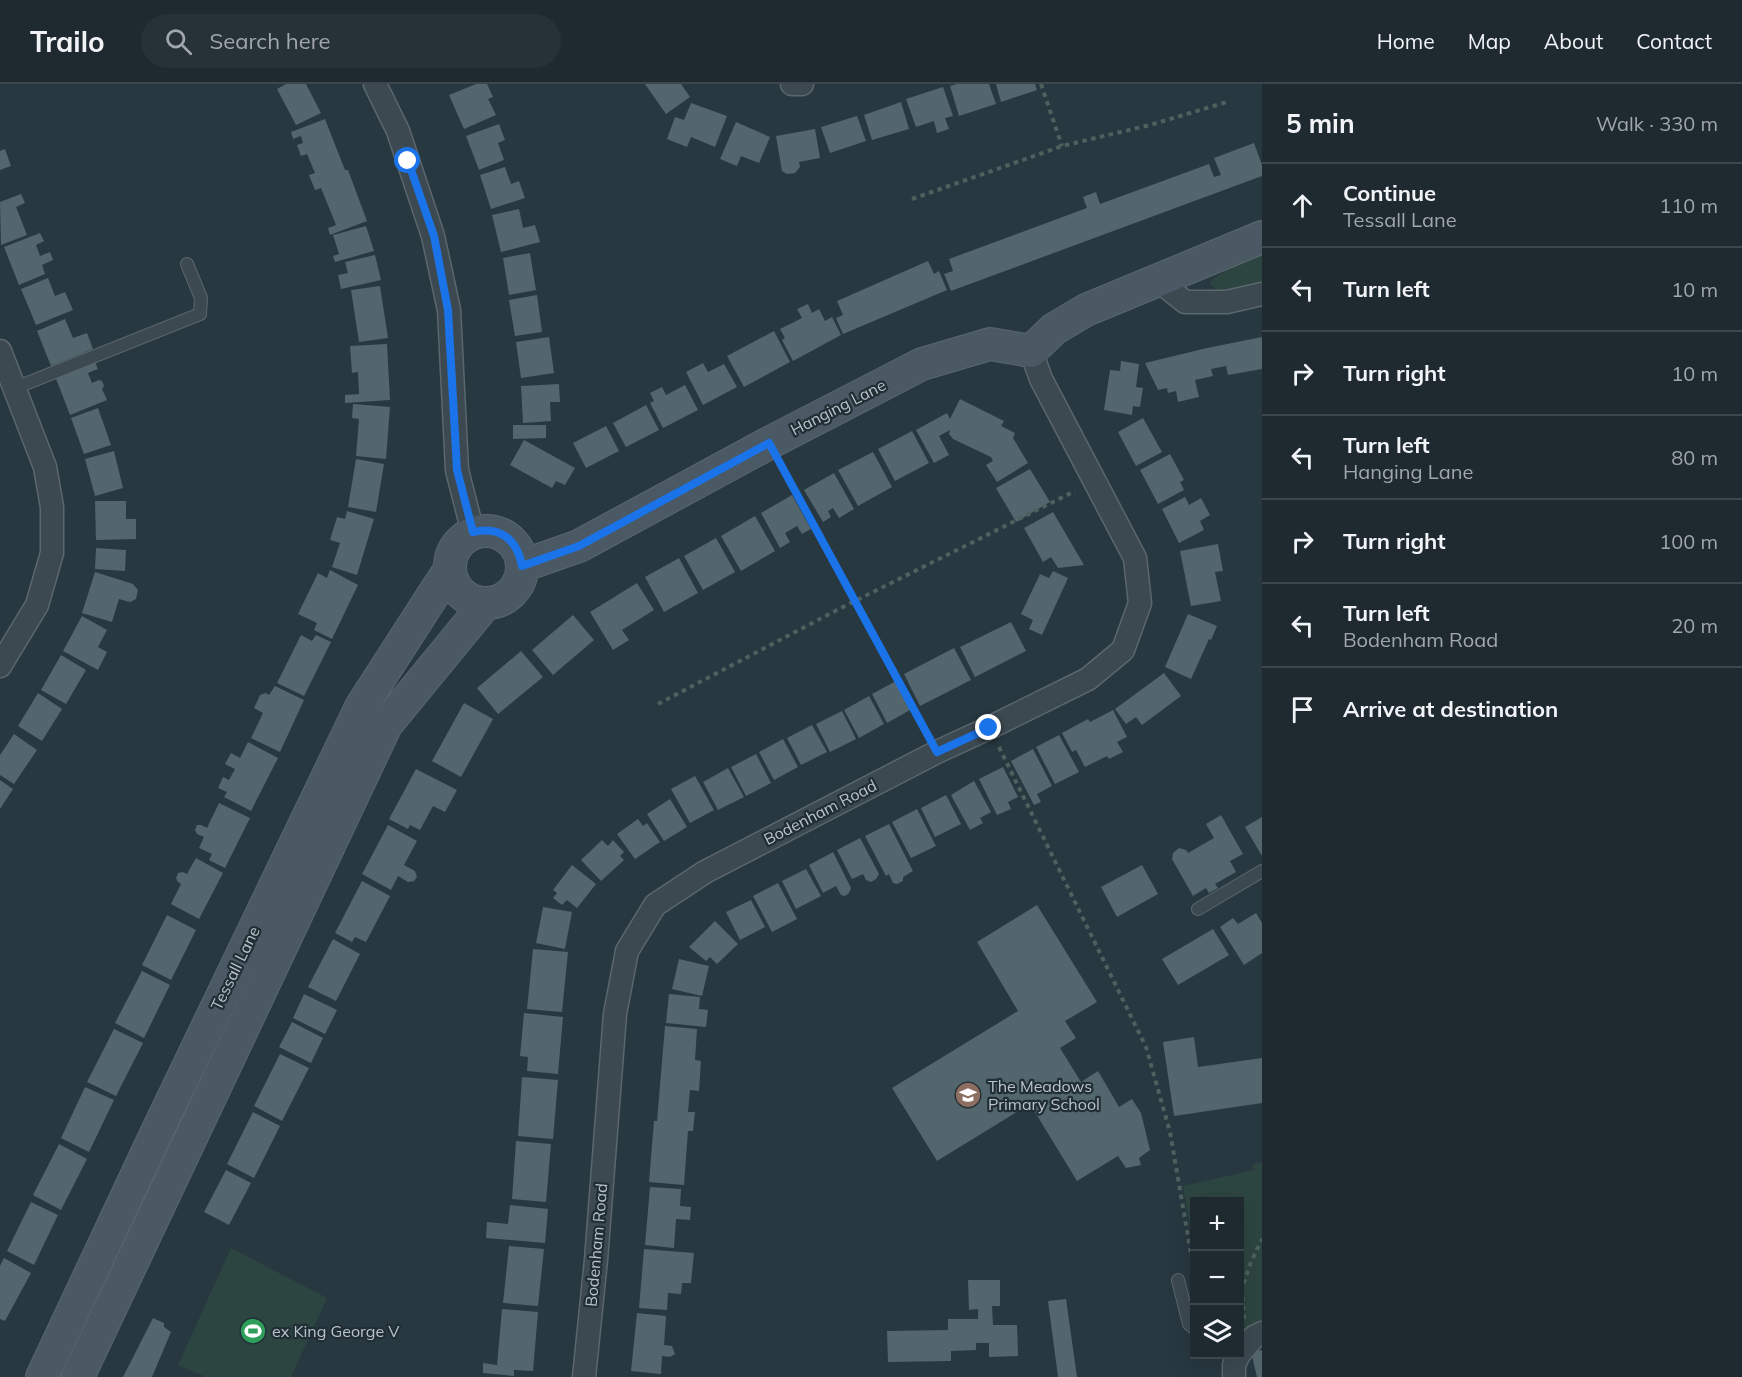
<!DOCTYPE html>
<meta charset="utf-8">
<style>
:root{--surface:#1e2a30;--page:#263238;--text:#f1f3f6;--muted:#a1a7ab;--line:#3c464c}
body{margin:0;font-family:Mulish,sans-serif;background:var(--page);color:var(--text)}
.controls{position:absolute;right:18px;bottom:18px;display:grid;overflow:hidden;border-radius:0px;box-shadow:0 6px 24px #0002}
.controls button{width:54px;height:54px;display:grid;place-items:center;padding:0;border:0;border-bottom:2px solid var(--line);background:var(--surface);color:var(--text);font:30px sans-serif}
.stop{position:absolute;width:18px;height:18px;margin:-14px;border:4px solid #1a73e8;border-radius:50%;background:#fff}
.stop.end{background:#1a73e8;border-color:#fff;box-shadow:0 2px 6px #0008}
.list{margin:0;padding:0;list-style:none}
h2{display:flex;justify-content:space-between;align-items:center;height:78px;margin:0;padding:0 24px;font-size:26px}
h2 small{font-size:20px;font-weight:400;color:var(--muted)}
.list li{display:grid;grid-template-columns:39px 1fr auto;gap:18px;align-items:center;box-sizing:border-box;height:84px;padding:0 24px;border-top:2px solid var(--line)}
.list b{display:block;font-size:22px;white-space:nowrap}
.list p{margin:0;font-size:20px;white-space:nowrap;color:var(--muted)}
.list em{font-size:20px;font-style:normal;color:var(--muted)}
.icon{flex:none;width:33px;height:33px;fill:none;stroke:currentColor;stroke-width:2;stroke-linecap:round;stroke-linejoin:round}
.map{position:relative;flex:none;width:1262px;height:1293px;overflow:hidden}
header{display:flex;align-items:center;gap:36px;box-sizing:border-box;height:84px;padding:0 30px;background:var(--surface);border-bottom:2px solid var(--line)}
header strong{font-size:28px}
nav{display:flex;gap:33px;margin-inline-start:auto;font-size:21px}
.search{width:420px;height:54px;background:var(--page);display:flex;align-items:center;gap:15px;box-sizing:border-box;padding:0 21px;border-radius:33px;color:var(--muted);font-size:22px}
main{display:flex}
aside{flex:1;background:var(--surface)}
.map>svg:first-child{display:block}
.green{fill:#2d4540}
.building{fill:#53656d}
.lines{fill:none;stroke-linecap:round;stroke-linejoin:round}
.lane-casing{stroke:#5a676d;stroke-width:14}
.street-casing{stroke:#5a676d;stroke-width:25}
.secondary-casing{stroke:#5a676d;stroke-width:34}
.path{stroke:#4c625e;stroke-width:4;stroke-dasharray:4.5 4.5;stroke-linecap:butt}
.lane{stroke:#3c4950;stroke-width:12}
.street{stroke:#3c4950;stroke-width:22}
.secondary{stroke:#4a5963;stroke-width:32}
.route{stroke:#1a73e8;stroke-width:8}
.labels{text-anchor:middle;stroke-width:4.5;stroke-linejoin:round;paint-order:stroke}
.street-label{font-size:16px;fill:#b9c4ca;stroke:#212e35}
.poi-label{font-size:16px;fill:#b9c4ca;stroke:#212e35;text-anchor:start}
</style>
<header>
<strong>Trailo</strong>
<div class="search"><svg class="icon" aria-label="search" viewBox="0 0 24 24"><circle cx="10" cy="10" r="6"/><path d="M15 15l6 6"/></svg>Search here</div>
<nav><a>Home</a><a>Map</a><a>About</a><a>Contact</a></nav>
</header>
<main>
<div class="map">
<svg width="1262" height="1293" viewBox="0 0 1262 1293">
<rect width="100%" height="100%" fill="#283840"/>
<!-- green -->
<path class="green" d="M1262 170V201L1218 208 1209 198 1228 185Z
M1262 1078V1245L1240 1260V1118H1194V1168L1183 1102 1254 1086 1252 1080Z
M231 1164 327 1214 291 1293H206L178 1281Z"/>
<!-- building -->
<path class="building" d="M286 0H306L321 29 296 41 277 5Z
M476 0H487L493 13 488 15 496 31 464 45 449 11Z
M645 0H681L690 13 666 30Z
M957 0H989L996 20 959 32 950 2Z
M996 0H1035L1037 6 1001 18Z
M943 3 953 32 945 34 949 45 937 49 934 37 916 43 906 15Z
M901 18 909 45 872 56 864 31Z
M691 19 727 32 715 63 691 53 687 63 667 55 675 33 684 36Z
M857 32 866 57 830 69 821 43Z
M325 35 345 86H348L367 137 330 151 328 144 336 141 321 104 315 106 309 91 315 89 307 70 301 72 297 61 303 59 301 52 293 55 291 48Z
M736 38 770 53 759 79 741 72 737 82 720 75Z
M499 40 505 56 498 59 504 76 479 86 466 52Z
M815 45 820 74 799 78 800 83 795 89 787 90 782 87 776 52Z
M1254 59 1262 81V92L951 207 944 190 953 187 949 175 1087 124 1083 113 1096 108 1100 120 1209 80 1214 93 1221 91 1214 74Z
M5 65 11 82 0 86V67Z
M505 83 511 100 519 97 525 114 491 125 480 91Z
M21 110 25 119 16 123 27 151 1 161 0 118Z
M519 125 523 144 535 141 540 158 501 168 492 131Z
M366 142 374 167 335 178 333 172 339 170 333 151Z
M40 149 44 157 36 161 40 172 50 168 53 176 42 181 45 190 19 201 4 163Z
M530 169 536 206 509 211 503 174Z
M375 171 381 196 341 205 338 191 348 189 345 178Z
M928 177 934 190 939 187 947 206 843 250 836 234 843 231 837 217Z
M48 194 55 212 65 208 73 226 36 241 21 205Z
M380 202 388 254 359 258 351 206Z
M537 211 542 248 515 252 509 216Z
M808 220 812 229 819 225 825 237 832 233 841 251 793 277 782 256 785 254 780 245 802 234 797 225Z
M65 235 73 254 87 249 93 265 51 282 37 247Z
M774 247 790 278 744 303 727 272Z
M549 253 554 289 521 294 516 258Z
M1262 253V285L1228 291 1226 282 1211 285 1213 292 1195 296 1199 313 1178 318 1176 307 1168 309 1167 304 1158 306 1145 279 1207 264Z
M387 260 390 316 345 319V311L359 310 358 288 352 289 350 262Z
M94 276 98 285 88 289 92 299 99 296 102 297 104 302 102 305 107 316 70 331 55 292Z
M1121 277 1139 280 1136 303 1143 304 1140 323 1133 322 1132 331 1104 326 1110 286 1120 287Z
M703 279 708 288 724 280 737 303 703 321 686 288Z
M559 300 560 318H550L551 337 523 339 521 302Z
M685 301 698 326 663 344 650 319 654 317 650 309 662 303 666 311Z
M960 315 1004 337 1001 342 1015 349 1013 354 1028 379 997 398 986 381 993 377 991 373 953 355 949 350 950 346 939 352 949 371 934 379 916 346 947 329 950 335Z
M353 320 390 323 386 375 356 372 359 335 352 334Z
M646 321 659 346 626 363 613 339Z
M98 324 111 361 84 370 71 334Z
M1143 334 1162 368 1136 382 1118 348Z
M513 341H546V354L513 355Z
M606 342 619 367 586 384 573 359Z
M912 347 929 379 895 397 878 365Z
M524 356 575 384 565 401 556 397 552 404 510 381Z
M114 367 123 404 95 412 85 375Z
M873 368 892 403 858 422 838 386Z
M1170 370 1184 396 1180 398 1184 406 1158 420 1140 386Z
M356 375 384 380 376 428 348 423Z
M1030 385 1050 418 1016 438 996 404Z
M834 389 854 425 839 434 833 424 828 427 831 433 823 438 804 406Z
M792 411 811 445 802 450 797 442 785 449 790 458 780 464 761 429Z
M1185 413 1189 421 1201 414 1210 431 1200 437 1204 446 1179 459 1162 425Z
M95 417H126V435H136V455L96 456Z
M347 427 374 435 357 491 332 483 340 459 330 456 337 433 345 435Z
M1053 428 1084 481 1058 484 1051 473 1043 478 1024 444Z
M755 432 775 467 741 487 721 452Z
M716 454 735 488 703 506 684 472Z
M1218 460 1223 487 1215 488 1221 517 1191 522 1180 467Z
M96 464 126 466 125 487 95 485Z
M679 474 698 509 664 528 645 493Z
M330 486 358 501 332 555 314 546 317 539 298 530 318 489 327 494Z
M1053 487 1068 494 1042 551 1029 545 1033 536 1021 530 1040 490 1049 494Z
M95 488 133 500 138 506 136 515 130 518 119 515 112 538 82 529Z
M637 499 654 526 622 546 629 556 613 566 590 528Z
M1188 530 1217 542 1211 556 1209 555 1191 595 1165 583Z
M573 531 594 556 553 591 532 566Z
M82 532 107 546 98 563 107 568 98 586 63 567Z
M1011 538 1026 567 975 593 960 563Z
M301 551 312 557 316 551 331 558 304 612 277 599Z
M954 564 971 596 920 622 904 590Z
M521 567 543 593 498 630 477 604Z
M61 571 86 586 66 620 41 606Z
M1164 589 1181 612 1142 641 1136 633 1126 640 1115 625Z
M896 597 912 625 887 639 872 610Z
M275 602 304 616 280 668 251 654 263 629 254 624 260 611 266 609 269 611Z
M38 609 62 625 42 657 18 642Z
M869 612 884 640 859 654 844 626Z
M464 619 493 635 461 693 432 677Z
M1113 626 1127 653 1117 658 1123 668 1109 675 1107 672 1085 683 1076 666 1072 668 1062 649 1088 635 1090 638Z
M842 627 856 655 830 668 816 640Z
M812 641 827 668 801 681 787 654Z
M14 650 37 666 14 700 0 691V671Z
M1059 651 1079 688 1055 700 1036 663Z
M783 655 798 683 774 696 759 668Z
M248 658 278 674 251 727 224 713 227 708 218 704 223 693 229 696 235 685 225 680 231 669 240 674Z
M1033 665 1052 702 1037 710 1041 718 1034 721 1011 677Z
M756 670 771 699 746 712 731 683Z
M1003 683 1018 713 1008 718 1011 725 997 731 979 695Z
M728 684 744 713 718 726 703 698Z
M416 685 457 706 445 728 433 722 420 746 410 741 408 745 389 735Z
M695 692 714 726 690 739 671 705Z
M0 696 13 705 0 725Z
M974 697 991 728 980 734 983 739 970 746 951 711Z
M946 711 961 740 935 753 921 724Z
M670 715 687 743 664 757 647 730Z
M219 719 250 734 225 784 209 776 212 770 199 764 204 753 197 750 195 746 197 741H201L207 744Z
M917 725 936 762 911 774 892 738Z
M1221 731 1243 770 1230 777 1236 788 1215 800 1218 804 1209 809 1206 804 1193 812 1172 775 1173 769 1179 764 1186 766 1188 769 1214 754 1206 740Z
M1262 733V772L1245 743Z
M638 735 643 742 647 739 660 758 635 775 617 750Z
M889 740 913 787 903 793V797L897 800 893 799 889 790 886 792 865 752Z
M388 741 417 757 404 781 415 787 417 793 414 797 408 798 398 792 391 806 362 790Z
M860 754 879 790 876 795 871 798 866 796 863 790 852 795 837 766Z
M602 756 608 762 613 756 624 768 620 772 624 776 601 797 581 776Z
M833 768 851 804 849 809 845 812 841 811 836 802 823 809 809 781Z
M196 774 223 789 199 835 171 820 181 800 178 798 176 794 178 789 183 788 187 790Z
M572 781 596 800 577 824 567 816 562 821 553 814 557 809 553 806Z
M1142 781 1158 810 1117 833 1101 803Z
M806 785 821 812 796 825 782 797Z
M362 797 390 812 366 858 355 853 352 858 335 849Z
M778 799 797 835 772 848 753 812Z
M751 816 765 843 740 856 726 828Z
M1037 821 1097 918 1065 937 1076 954 1060 964 1081 998 1098 987 1119 1023 1132 1015 1141 1029 1150 1066 1139 1074 1141 1081 1126 1084 1118 1072 1077 1097 1030 1020 937 1077 892 1004 1018 927 977 858Z
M543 823 572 828 565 865 536 859Z
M1256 829 1262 839V869L1244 881 1220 843 1233 834 1238 840Z
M167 831 196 846 171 896 142 881Z
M715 837 738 860 717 880 710 873 706 877 689 863Z
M1213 845 1229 871 1178 901 1162 875Z
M333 855 360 870 336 917 308 903Z
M533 865 568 868 562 928 527 925Z
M679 875 709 882 702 912 672 905Z
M142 887 170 901 144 954 115 939Z
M304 910 337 926 325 950 293 934Z
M669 910 700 913 699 925 708 926 706 943 666 939Z
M524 929 563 933 558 990 527 987 528 973 520 972Z
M292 938 323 954 311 979 279 963Z
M665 942 697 945 695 976 701 977 699 1007 690 1006 688 1028H695L693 1047H688L684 1101 649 1098 654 1037H657Z
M114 945 143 959 116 1012 87 998Z
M1194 953 1198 983 1262 974V1019L1174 1032 1163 958Z
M280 970 309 984 282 1037 254 1022Z
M522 993 558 996 553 1055 518 1052Z
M85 1003 114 1016 89 1068 61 1054Z
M253 1028 280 1042 254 1094 227 1080Z
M516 1057 551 1060 546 1118 512 1115Z
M59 1060 87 1075 61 1126 33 1111Z
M226 1086 251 1099 229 1141 204 1128Z
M650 1103 681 1105 680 1122 691 1123 690 1136 676 1135 674 1164 645 1161Z
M31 1118 58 1131 34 1181 7 1167Z
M510 1121 548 1125 545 1159 486 1154 487 1138 508 1140Z
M509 1162 544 1165 538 1222 503 1219Z
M644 1165 694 1169 691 1199H682L681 1210 668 1209 667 1226 639 1224Z
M4 1174 31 1189 5 1237 0 1235V1182Z
M968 1196H1000V1222H992L993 1241H1017L1018 1272 989 1273V1259H976V1266L951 1267V1277L888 1278 887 1247 948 1246V1235H978V1225L969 1226Z
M1066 1215 1077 1293H1058L1048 1217Z
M502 1225 538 1228 533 1287 514 1286V1292L483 1289V1279L497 1281Z
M637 1229 666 1232 664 1261 672 1262 675 1270 670 1273 662 1272 661 1290 631 1287Z
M153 1234 164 1239V1243L171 1248 152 1293H123Z
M1262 1266V1293H1257L1251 1268Z"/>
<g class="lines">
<!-- lane casing -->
<g class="lane-casing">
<path id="lane" d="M15 304 200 230 201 214 187 180
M1198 825 1262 787
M1178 1196 1189 1240 1194 1244"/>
</g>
<!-- street casing -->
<g class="street-casing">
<path id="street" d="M375 0 398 47 433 152 449 226 457 386 473 449
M792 0H802
M1159 197 1185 218H1227L1262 210
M0 267 45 383 52 423V469L37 521 0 582
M1240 1269 1254 1253 1262 1249
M584 1293 596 1176 615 930 627 867 655 821 705 788 937 668 989 644 1088 595 1123 566 1140 519 1135 474 1041 295 1031 267
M1234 1293V1281L1239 1270"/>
</g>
<!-- secondary casing -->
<g class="secondary-casing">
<path id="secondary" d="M450 483a36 36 0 1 1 72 0a36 36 0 1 1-72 0Z
M522 482 579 462 769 359 922 280 990 260 1031 267 1054 245 1086 226 1262 153
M42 1293 155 1052 361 623 435 508 449 487
M78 1293 386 641 486 519"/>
</g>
<!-- path -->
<path class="path" d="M1041 0 1062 62
M912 115 1062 62 1150 41 1227 18
M781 381 927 648
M658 620 839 525 1075 407
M999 663 1146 963 1170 1048 1194 1187
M1244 1235 1242 1204 1251 1178 1262 1155"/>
<!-- lane -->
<use href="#lane" class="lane"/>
<!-- street -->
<use href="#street" class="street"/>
<!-- secondary -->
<use href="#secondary" class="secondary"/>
</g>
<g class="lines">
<!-- route -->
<path class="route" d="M408 77 434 152 448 226 457 386 473 448C500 442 517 455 522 482L579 462 769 359 937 668 989 644"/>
</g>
<!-- icons -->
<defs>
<g id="school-disc" transform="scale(1.35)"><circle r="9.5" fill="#8d6e63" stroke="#212e35"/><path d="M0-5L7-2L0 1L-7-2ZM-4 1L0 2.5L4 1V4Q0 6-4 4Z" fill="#fff"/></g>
<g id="stadium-disc" transform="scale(1.35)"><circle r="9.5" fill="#2e9e5b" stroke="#212e35"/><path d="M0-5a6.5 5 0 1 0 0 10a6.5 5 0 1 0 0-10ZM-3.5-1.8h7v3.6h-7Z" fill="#fff"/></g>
</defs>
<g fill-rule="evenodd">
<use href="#school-disc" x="968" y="1011"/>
<use href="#stadium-disc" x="253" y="1247"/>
</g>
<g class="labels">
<!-- street labels -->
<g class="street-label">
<text transform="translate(838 323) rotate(-27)" y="6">Hanging Lane</text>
<text transform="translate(820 728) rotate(-27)" y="6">Bodenham Road</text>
<text transform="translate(235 884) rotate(-64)" y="6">Tessall Lane</text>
<text transform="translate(596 1161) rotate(-85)" y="6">Bodenham Road</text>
</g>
<!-- poi labels -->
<g class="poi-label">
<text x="988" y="1008">The Meadows<tspan x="988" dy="18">Primary School</tspan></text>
<text x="272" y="1253">ex King George V</text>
</g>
</g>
</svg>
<div class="controls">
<button>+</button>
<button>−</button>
<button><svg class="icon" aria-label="layers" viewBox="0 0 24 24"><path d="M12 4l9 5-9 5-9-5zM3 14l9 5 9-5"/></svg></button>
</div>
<div class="stop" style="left:408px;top:77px"></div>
<div class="stop end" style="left:989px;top:644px"></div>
</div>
<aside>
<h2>5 min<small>Walk · 330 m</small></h2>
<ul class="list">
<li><svg class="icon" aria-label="ahead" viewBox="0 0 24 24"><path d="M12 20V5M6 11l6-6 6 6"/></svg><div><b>Continue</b><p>Tessall Lane</p></div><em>110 m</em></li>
<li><svg class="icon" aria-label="left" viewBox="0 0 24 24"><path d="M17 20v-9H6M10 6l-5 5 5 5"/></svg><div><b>Turn left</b></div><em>10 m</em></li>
<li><svg class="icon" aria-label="right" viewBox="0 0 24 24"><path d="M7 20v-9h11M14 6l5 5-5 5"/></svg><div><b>Turn right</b></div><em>10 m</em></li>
<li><svg class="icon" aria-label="left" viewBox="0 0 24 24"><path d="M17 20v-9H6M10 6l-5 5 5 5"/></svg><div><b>Turn left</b><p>Hanging Lane</p></div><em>80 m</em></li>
<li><svg class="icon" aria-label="right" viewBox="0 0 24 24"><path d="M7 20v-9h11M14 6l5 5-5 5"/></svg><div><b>Turn right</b></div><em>100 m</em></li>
<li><svg class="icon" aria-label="left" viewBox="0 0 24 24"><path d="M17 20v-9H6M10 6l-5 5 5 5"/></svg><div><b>Turn left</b><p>Bodenham Road</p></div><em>20 m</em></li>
<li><svg class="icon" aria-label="arrive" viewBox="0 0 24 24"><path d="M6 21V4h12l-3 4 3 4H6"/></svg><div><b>Arrive at destination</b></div></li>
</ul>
</aside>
</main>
